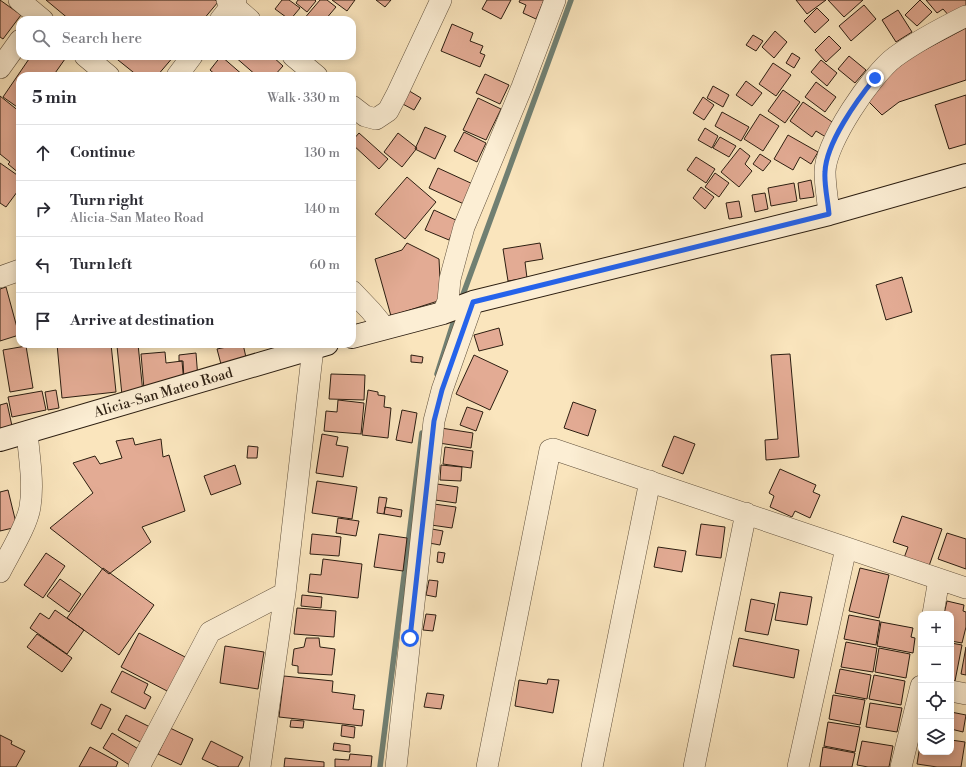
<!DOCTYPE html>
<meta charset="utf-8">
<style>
:root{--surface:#fff;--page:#f2f2f3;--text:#2b2b33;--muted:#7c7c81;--line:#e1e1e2}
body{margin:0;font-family:"Libre Bodoni",serif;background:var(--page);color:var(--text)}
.controls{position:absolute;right:12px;bottom:12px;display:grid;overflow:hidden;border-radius:8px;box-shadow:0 2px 10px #0003}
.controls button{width:36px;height:36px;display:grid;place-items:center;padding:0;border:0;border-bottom:1px solid var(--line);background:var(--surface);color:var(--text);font:20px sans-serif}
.stop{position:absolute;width:12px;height:12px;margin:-9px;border:3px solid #2563eb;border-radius:50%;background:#fff}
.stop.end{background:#2563eb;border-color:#fff;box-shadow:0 1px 4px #0008}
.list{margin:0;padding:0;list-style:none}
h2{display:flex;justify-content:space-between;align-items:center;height:52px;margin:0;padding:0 16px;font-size:17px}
h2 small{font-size:13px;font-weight:400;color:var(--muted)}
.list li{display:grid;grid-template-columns:26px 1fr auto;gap:12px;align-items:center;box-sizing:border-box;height:56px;padding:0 16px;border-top:1px solid var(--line)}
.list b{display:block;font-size:15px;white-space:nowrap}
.list p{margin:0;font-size:13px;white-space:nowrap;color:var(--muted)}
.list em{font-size:13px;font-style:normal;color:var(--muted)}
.icon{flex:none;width:22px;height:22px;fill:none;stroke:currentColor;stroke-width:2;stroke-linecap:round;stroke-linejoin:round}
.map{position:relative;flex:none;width:966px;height:767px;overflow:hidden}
.search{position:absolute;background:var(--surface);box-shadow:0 2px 10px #0003;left:16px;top:16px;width:340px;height:44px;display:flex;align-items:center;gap:10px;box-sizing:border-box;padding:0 14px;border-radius:12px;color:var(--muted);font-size:15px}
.panel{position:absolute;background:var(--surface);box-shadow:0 2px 10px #0003;left:16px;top:72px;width:340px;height:276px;border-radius:12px}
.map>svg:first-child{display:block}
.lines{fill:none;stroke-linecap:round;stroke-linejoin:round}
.stream{stroke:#707f72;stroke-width:5.5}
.building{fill:#e3ab94;stroke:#2c1e11}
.minor-casing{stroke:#60503c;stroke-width:22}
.secondary-casing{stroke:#2c1e11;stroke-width:24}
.minor{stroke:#fceed4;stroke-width:21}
.secondary{stroke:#fceed4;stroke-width:22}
.route{stroke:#2563eb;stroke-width:5}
.labels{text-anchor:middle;stroke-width:3;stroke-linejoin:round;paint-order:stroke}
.street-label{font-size:14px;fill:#2c1e11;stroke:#fceed4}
</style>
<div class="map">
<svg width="966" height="767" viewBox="0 0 966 767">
<rect width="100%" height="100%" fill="#fae5bd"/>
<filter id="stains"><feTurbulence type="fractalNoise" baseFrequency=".005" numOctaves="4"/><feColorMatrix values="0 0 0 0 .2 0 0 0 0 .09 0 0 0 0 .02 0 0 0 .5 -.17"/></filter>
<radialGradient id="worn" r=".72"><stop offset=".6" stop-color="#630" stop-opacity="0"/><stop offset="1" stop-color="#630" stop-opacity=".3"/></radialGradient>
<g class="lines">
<!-- stream -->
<path class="stream" d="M461 300 571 0
M437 374 456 314
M380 767 422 433"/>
</g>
<!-- building -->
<path class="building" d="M0 0 21 15 3 39 0 37Z
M46 0H215L218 2 203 20H70Z
M282 0H289L300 8 290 20 275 9Z
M298 0H315L316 1 307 12 296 3Z
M320 0H327L336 7 325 20H303Z
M332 0H355L347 11Z
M376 0H391L385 7Z
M487 0H511L501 19 482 9Z
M520 0H544L536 19 523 13 526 5 519 2Z
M796 0H826L807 14Z
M828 0H863L844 17Z
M920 0 932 12 917 26 905 15Z
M926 0H966V5L951 18 943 9 937 13Z
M864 5 876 19 851 41 839 26Z
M817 8 829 20 815 33 804 21Z
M898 10 912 32 896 42 882 20Z
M452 24 473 33 470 41 483 46 480 53 485 55 480 67 441 51Z
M966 28V80L899 102 882 115 867 100 887 76 913 56Z
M775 31 787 42 774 58 762 47Z
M753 35 763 41 756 51 746 45Z
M829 36 841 48 826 62 815 50Z
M792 53 800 58 794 68 786 63Z
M31 56H61L65 59 53 76H20V109L3 97Z
M113 56H174L157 76H138Z
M221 56 244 76H217L210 70Z
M234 56H272L283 66 274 76H257Z
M849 56 866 70 855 83 838 69Z
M821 60 837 73 827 86 811 72Z
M773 63 791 75 776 96 759 84Z
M485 74 509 85 500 104 476 93Z
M746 81 762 93 752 106 736 95Z
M816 82 836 97 825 112 805 97Z
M713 86 729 95 723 107 707 98Z
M406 89 421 98 414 110 399 102Z
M783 90 800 102 785 123 768 111Z
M966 95V144L949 149 935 105Z
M0 96 20 112V174L8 164 10 162 0 154Z
M703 97 714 105 704 120 693 113Z
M478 98 501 109 486 140 463 130Z
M803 102 838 126 829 139 816 131 812 137 790 121Z
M722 112 749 127 741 141 715 126Z
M760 114 779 126 763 151 744 139Z
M425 127 446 136 435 159 415 149Z
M705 128 718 136 712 148 698 140Z
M464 132 486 143 477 162 454 151Z
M359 133 388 159 379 169 352 144V141Z
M398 133 417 148 402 167 384 152Z
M788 135 818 152 811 164 800 157 793 170 774 159Z
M720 137 736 146 729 157 713 148Z
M740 148 750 156 745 164 752 171 739 187 721 172Z
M760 154 771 161 763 171 753 164Z
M696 157 715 169 706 183 687 170Z
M0 163 20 177V188L6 207 0 203Z
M438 168 475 185 466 205 429 188Z
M715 173 729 183 719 197 705 187Z
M407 177 436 202 405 239 375 214Z
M811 180 814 197 800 199 798 183Z
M794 183 797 201 771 206 768 188Z
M701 187 714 197 705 209 693 198Z
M765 193 768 209 755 212 752 195Z
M739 201 742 217 729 219 726 203Z
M434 210 458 221 449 240 425 230Z
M407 243 439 259 441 300 391 316 375 259 402 250Z
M540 243 543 259 525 262 527 278 508 281 503 249Z
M902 277 912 312 886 320 876 285Z
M6 287 19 335 0 341V289Z
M499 328 503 345 479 351 474 335Z
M57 344H111L116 392 62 398Z
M138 344 143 393 122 395 117 346Z
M241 344H243L247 362 222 368 217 349Z
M26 346 33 388 10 392 3 350Z
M165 352 166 363 182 361 184 384 144 389 141 354Z
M196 353 198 379 184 380 183 361H179V355Z
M790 354 799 457 766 460 765 440 778 439 771 355Z
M411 355 423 357 422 363 411 362Z
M474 355 508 371 490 410 456 394Z
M331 374 365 375 364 400 329 399Z
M56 390 59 408 48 410 45 392Z
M368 390 378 392V395L385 396 384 407 391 408 388 438 362 435Z
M42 391 46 410 12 417 8 397Z
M338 400 364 403 361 434 324 431 326 411 337 412Z
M573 402 596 410 588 436 564 428Z
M7 403 12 426 0 429V405Z
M467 407 483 412 476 431 460 425Z
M402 410 417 413 412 443 396 440Z
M441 428 473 433 471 448 439 443Z
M322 434 338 437 336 445 348 447 343 477 316 473Z
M674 436 695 444 683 474 662 466Z
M133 438 135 445 161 439 163 457 169 455 185 511 142 527 151 542 109 574 50 528 93 493 73 463 95 456 100 464 122 458 116 441Z
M248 446 258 447 257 458H247Z
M445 447 473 451 471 468 443 464Z
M235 465 241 484 211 495 204 476Z
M441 465 462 467 461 481 440 480Z
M780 469 816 485 813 492 820 495 810 518 795 511 792 517 770 507 774 496 769 493Z
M317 481 357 487 352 519 312 513Z
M437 484 458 487 456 503 435 500Z
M8 490 17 527 0 531V492Z
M379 497 387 498 384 514 377 513Z
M434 504 456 507 452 528 431 525Z
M385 507 402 510 401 517 384 514Z
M902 516 942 529 929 566 904 558 908 547 893 542Z
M338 518 359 521 356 536 336 533Z
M701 524 725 527 721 558 696 555Z
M432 529 443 531 440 545 429 543Z
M947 533 966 539V569L938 559Z
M312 534 341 537 339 556 310 554Z
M379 534 407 538 403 571 374 567Z
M658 547 686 551 682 572 654 567Z
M438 552 445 553 443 563 437 562Z
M46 553 65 566 43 598 24 585Z
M323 559 362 564 358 598 308 592 310 574 321 575Z
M103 568 154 605 119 655 67 618Z
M860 568 889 575 879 618 849 611Z
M60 579 81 594 69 612 47 596Z
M429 580 438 581 436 597 426 595Z
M780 592 812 597 807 625 775 620Z
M302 595 322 597 321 608 301 606Z
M751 599 775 604 768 635 745 631Z
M947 601 964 605 963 611 966 612V627L962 643 951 641V614H944Z
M297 608 336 611 334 637 294 634Z
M55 610 84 630 67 654 30 628 40 613 49 619Z
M426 614 436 615 433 631 423 630Z
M849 615 880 621 876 645 844 639Z
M881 622 913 628 911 637 915 638 913 653 877 646Z
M139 633 187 658 169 692 121 667Z
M37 634 72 658 62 672 27 647Z
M306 638H319L320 647 335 649 332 675 298 673V666L292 665 294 649 304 647Z
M739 638 799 650 794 678 733 666Z
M846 642 877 648 873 672 841 667Z
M951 643 962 645 955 681 951 680Z
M225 646 264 652 258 689 220 683Z
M966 647V675L961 674Z
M879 648 910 654 906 678 875 672Z
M840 669 871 675 867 699 835 693Z
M122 671 148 684 144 693 151 697 145 709 111 692Z
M874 675 905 681 901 705 869 699Z
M284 676 333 681 332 692 355 695 353 709 364 710 362 726 279 717Z
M548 679 559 680 553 713 515 706 519 680 547 684Z
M427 693 444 695 441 709 424 707Z
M833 695 865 700 860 725 829 719Z
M870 703 902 708 897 732 866 727Z
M101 704 111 709 101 729 91 724Z
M951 712 966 715 963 732 951 729Z
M126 715 150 727 142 743 118 730Z
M291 720 304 721 303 728 290 727Z
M828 722 860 727 855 752 824 746Z
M342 725 355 727 354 738 341 736Z
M170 728 193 739 181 765 158 754Z
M112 733 140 750 131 766 103 748Z
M0 735 12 741 11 744 25 751 16 767H0Z
M921 739V752H951V740L965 742 961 767H937L917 764Z
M211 741 243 757 238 767H219L202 759Z
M862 741 893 746 889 767H868L857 765Z
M334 743 350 745V752L333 750Z
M90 747 118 762 116 767H79Z
M823 747 855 753 852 767H820Z
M350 754 372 756 371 767H335V759L349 760Z
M285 758 324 762V767H284Z"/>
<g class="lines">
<!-- minor casing -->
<g class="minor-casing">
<path id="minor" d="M19 0 43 20
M227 0 250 20
M220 20 236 0
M85 56 109 76
M293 56 317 76
M0 68 20 40
M177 76 192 56
M352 106 365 116 376 119 388 111 397 94 441 0
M829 214C828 201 825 186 825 172 825 143 872 74 895 57 917 41 942 28 966 16
M0 277 20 270
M352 291 371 311 385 328
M443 313 448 301 450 279 464 227 522 87 555 0
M0 572C9 554 27 526 30 507 34 483 29 456 27 432
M933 614 939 579
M951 691 966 694
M139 767 210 632 285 593
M260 767 285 593 313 348
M396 767 434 421 442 390 473 302
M487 767 550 450 553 449 966 588
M592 767 650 481
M694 767 746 513
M798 767 846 548
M901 767 921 686"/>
</g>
<!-- secondary casing -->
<g class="secondary-casing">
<g id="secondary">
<path d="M352 337 443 313 473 302 829 214 966 175"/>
<path id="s1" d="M0 440 327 344"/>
</g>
</g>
<!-- minor -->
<use href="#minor" class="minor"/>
<!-- secondary -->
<use href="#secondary" class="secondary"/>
</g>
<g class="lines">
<!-- route -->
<path class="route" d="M410 638 434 421 442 390 473 302 829 214C828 201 824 185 825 172 826 143 857 100 875 78"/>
</g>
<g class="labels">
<!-- street labels -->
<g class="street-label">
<text dy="5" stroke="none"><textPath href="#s1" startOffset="170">Alicia-San Mateo Road</textPath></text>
</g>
</g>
<rect width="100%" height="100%" filter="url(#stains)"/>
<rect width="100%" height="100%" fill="url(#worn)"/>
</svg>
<div class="controls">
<button>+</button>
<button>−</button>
<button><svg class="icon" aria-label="locate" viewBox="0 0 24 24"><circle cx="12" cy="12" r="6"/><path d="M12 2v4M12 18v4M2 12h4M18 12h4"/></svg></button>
<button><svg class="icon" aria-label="layers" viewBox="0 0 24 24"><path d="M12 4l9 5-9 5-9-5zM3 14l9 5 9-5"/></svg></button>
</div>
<div class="stop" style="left:410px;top:638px"></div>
<div class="stop end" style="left:875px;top:78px"></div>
<div class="search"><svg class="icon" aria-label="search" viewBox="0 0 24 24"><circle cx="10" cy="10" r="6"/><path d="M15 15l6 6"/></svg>Search here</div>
<section class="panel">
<h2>5 min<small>Walk · 330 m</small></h2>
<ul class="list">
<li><svg class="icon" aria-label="ahead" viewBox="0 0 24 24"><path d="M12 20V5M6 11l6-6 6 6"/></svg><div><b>Continue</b></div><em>130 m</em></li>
<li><svg class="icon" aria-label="right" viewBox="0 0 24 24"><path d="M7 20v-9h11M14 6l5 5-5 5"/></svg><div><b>Turn right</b><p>Alicia-San Mateo Road</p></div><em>140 m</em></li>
<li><svg class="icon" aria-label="left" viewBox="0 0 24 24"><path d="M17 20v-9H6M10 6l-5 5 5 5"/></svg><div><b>Turn left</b></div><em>60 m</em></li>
<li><svg class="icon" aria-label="arrive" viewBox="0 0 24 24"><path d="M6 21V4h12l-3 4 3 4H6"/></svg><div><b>Arrive at destination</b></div></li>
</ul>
</section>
</div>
